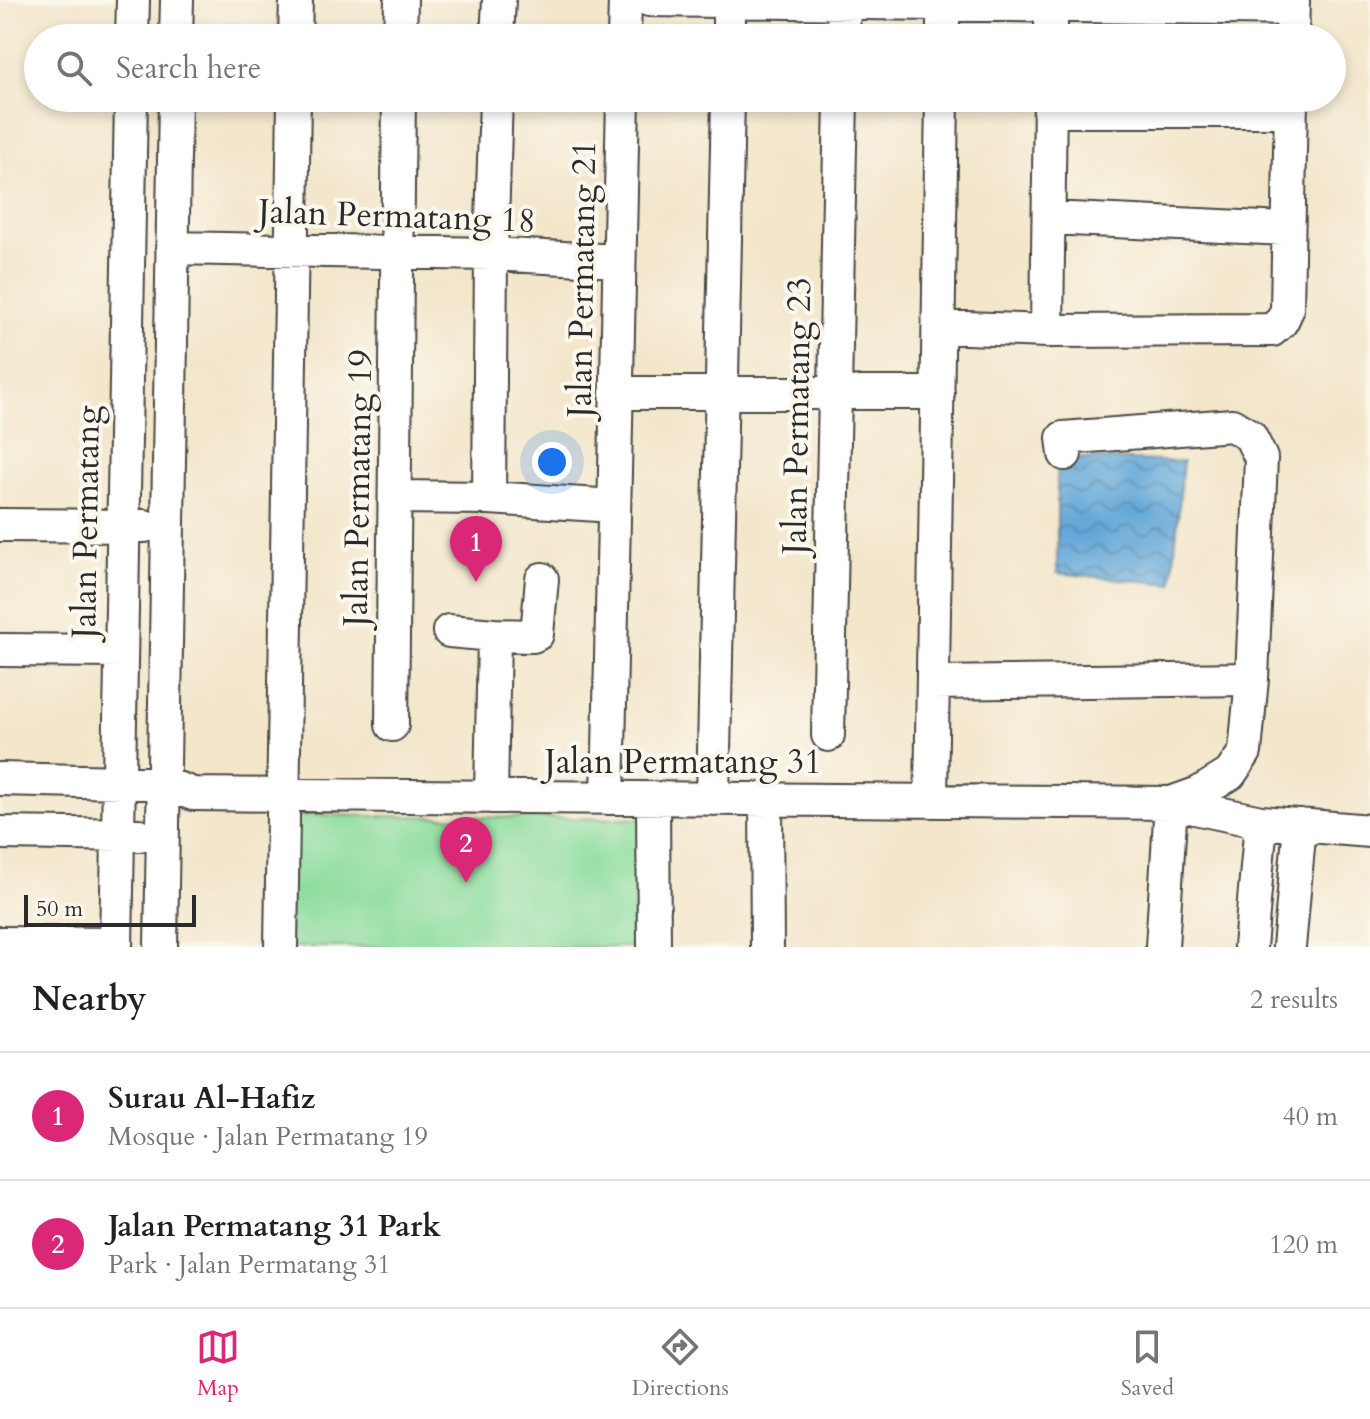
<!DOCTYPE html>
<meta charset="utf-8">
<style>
:root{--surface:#fff;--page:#f6f6f6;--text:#202124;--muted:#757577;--line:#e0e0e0;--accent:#db2777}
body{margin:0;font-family:Cardo,serif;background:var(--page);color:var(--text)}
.scale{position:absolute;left:24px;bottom:20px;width:172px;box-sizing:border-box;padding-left:8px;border:4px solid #2b2b2b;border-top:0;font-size:22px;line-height:28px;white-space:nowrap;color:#2b2b2b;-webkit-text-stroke:6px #fbf7ec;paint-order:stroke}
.you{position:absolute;left:552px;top:462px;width:28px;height:28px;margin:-20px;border:6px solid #fff;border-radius:50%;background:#1a73e8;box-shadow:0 0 0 12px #1a73e833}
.badge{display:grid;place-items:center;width:52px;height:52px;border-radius:50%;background:var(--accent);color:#fff;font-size:26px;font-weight:700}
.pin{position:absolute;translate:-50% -66px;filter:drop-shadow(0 2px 4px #0008)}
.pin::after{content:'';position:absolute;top:42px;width:28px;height:24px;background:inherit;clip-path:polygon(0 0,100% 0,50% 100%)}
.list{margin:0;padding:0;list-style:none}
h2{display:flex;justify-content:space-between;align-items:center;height:104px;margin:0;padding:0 32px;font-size:34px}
h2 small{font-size:26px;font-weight:400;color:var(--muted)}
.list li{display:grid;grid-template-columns:52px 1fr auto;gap:24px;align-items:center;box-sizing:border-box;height:128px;padding:0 32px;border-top:2px solid var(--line)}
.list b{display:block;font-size:30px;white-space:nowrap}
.list p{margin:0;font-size:26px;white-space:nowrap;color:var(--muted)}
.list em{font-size:26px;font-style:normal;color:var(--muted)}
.icon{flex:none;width:44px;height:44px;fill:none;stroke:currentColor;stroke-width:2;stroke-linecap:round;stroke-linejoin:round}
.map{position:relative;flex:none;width:1370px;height:947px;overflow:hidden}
.search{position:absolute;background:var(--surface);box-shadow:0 4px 12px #0003;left:24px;right:24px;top:24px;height:88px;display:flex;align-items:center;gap:20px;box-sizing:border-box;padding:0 28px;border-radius:44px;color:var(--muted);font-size:30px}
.sheet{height:360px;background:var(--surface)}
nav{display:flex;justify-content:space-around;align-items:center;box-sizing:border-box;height:112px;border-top:2px solid var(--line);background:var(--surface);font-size:22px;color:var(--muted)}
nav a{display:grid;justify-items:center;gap:4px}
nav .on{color:var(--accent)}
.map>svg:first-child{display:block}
.park{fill:#8adc9c;stroke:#5a8464;stroke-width:2}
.water{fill:url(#water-waves);stroke:#476a82;stroke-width:2}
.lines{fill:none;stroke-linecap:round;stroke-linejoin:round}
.minor-casing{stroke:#494743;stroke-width:36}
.minor{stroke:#fff;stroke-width:32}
.labels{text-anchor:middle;stroke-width:8;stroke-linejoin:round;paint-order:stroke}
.street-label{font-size:34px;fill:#2b2b2b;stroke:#fbf7ec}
</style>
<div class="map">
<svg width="1370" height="947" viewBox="0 0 1370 947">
<defs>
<pattern id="water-waves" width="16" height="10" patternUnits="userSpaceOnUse" patternTransform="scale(2)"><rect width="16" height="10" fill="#63a8d9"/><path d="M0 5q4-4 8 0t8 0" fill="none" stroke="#5289b0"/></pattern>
</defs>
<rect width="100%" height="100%" fill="#fbf7ec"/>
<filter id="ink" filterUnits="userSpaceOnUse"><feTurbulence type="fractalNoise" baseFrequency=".0125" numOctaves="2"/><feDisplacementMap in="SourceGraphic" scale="16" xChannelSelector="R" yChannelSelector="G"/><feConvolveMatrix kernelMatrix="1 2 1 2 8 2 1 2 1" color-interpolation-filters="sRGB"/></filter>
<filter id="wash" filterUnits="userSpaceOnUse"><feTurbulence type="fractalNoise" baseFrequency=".006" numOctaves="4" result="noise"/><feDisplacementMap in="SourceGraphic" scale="32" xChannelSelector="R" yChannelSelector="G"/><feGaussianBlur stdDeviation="1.8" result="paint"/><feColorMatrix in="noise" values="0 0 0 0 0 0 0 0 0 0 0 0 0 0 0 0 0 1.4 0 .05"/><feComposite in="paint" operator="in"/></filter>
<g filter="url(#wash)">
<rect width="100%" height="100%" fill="#f3e6cb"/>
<!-- park -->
<path class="park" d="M291 815 641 819 642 947H289Z"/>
<!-- water -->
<path class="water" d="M1057 457 1183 462 1172 584 1057 573Z"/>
</g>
<g filter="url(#ink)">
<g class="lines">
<!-- minor casing -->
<g class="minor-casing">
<path id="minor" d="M649 0 1292 9
M132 38 133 0
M176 38 177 0
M295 38 296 0
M400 38 401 0
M497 38 499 0
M624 38 625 0
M729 38V0
M843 38 844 0
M943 38V0
M1051 38V0
M1292 38 1293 0
M1050 111H1291
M1049 218 1288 229
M172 248 491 254 619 261
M939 327 1047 331 1272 330 1282 321 1287 310 1291 98
M1047 331 1050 98
M616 393H938
M1065 454 1063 438 1232 425 1250 436 1261 458 1252 679 1245 752 1230 774 1199 793 1171 803
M395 497 489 498 614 506
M489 498 491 254 496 98
M0 525 144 526
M449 631 494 635
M0 650 121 651
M933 683 1252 679
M392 725 399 98
M828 735 841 98
M0 779 163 783 193 794 1171 803 1261 822 1370 831
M491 797 494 635 533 636 537 634 542 579
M608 798 623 98
M653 799 654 947
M713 799 728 98
M766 799 767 947
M931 801 942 98
M0 833 139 835
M0 943 116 944
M116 947 131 98
M161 947 175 98
M281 947 294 98
M1162 947 1171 803
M1250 947 1261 822
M1289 947 1300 825"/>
</g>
<!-- minor -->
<use href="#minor" class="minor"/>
</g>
</g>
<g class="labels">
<!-- street labels -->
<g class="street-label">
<text transform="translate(397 215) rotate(2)" y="12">Jalan Permatang 18</text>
<text transform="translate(581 279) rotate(-89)" y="12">Jalan Permatang 21</text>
<text transform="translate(796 416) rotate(-89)" y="12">Jalan Permatang 23</text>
<text transform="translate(357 488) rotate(-89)" y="12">Jalan Permatang 19</text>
<text transform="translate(85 522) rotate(-89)" y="12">Jalan Permatang</text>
<text x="683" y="773">Jalan Permatang 31</text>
</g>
</g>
</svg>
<div class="scale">50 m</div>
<div class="you"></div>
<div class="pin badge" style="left:476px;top:582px">1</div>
<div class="pin badge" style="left:466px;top:883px">2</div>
<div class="search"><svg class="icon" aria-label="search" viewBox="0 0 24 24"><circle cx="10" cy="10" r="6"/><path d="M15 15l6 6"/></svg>Search here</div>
</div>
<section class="sheet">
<h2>Nearby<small>2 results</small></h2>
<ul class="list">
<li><span class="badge">1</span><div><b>Surau Al-Hafiz</b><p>Mosque · Jalan Permatang 19</p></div><em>40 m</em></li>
<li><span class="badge">2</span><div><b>Jalan Permatang 31 Park</b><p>Park · Jalan Permatang 31</p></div><em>120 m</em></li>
</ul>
</section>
<nav>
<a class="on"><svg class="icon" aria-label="map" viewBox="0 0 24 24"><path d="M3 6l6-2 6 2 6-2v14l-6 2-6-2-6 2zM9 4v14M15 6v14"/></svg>Map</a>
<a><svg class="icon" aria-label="directions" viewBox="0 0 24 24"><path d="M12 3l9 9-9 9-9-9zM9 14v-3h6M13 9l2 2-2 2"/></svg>Directions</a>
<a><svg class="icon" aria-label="saved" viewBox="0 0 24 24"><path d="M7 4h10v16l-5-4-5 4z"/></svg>Saved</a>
</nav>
